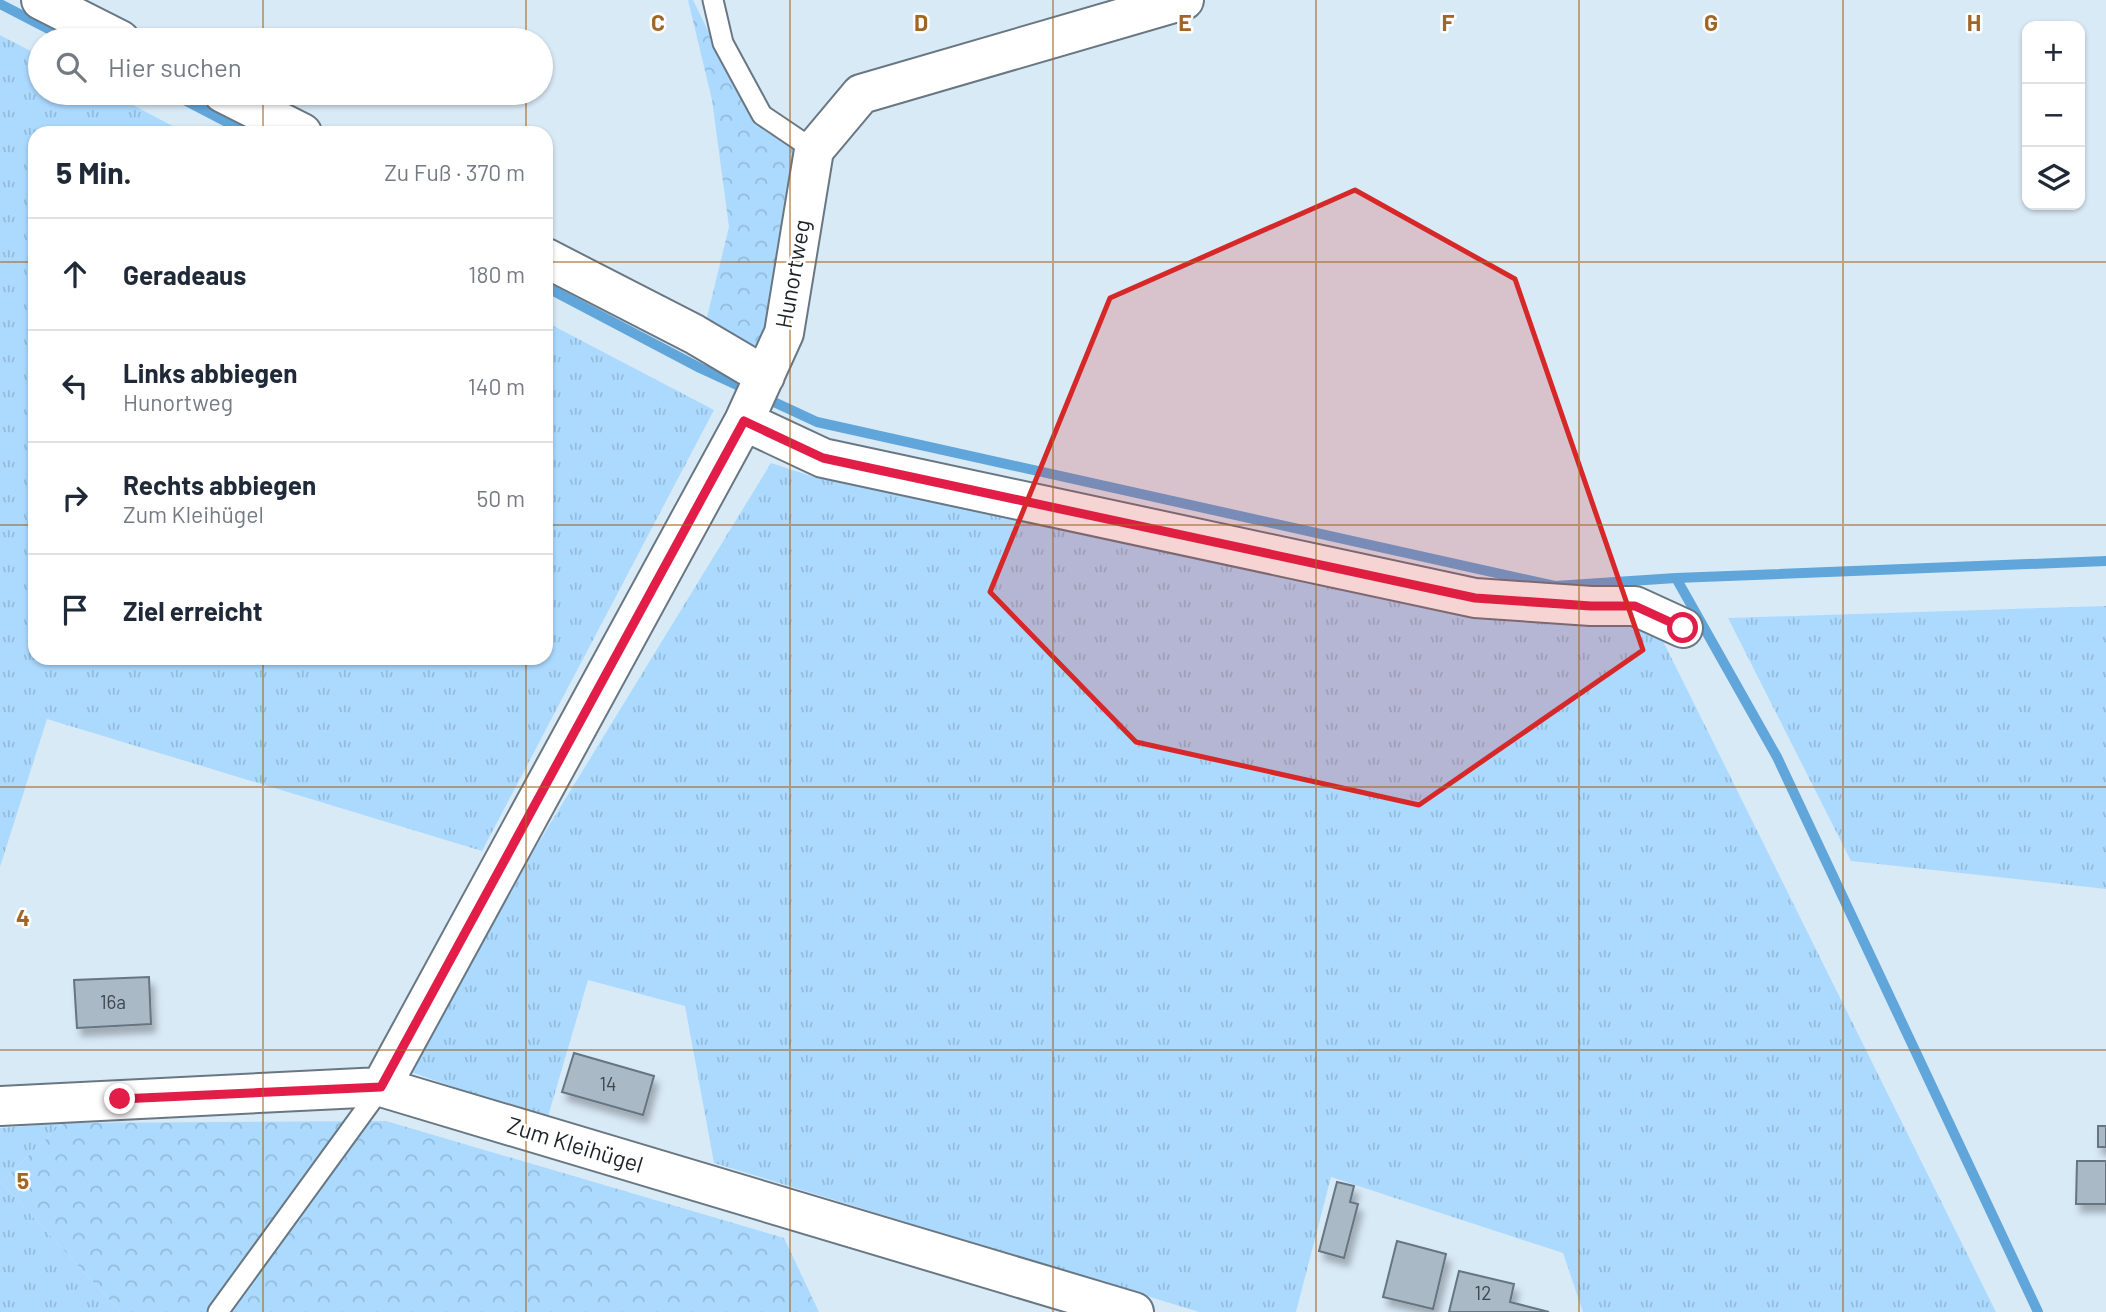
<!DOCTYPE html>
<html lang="de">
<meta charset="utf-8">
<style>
:root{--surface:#fff;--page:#f2f2f3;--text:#1f2937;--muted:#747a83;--line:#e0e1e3}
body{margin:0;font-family:Barlow,sans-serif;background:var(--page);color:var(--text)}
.controls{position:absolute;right:21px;top:21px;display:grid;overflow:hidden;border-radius:14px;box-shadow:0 2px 5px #0004}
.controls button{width:63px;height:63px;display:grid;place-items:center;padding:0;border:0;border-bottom:2px solid var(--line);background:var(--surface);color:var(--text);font:35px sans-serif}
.stop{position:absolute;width:21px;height:21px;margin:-16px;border:5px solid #e11d48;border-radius:50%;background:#fff}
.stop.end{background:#e11d48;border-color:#fff;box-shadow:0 2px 7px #0008}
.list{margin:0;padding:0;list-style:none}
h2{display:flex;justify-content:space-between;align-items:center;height:91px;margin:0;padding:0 28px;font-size:30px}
h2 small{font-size:23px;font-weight:400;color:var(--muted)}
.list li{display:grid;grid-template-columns:46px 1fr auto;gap:21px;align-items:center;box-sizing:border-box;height:112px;padding:0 28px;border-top:2px solid var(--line)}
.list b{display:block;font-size:26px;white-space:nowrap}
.list p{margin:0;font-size:23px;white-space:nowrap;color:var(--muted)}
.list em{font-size:23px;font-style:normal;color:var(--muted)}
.icon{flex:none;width:38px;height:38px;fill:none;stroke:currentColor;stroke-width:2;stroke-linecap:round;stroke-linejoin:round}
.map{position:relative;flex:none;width:2106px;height:1312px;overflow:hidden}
.search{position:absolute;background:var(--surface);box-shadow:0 2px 5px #0004;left:28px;top:28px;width:525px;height:77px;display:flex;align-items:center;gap:18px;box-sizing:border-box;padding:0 24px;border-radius:38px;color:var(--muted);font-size:26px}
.panel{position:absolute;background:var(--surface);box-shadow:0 2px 5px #0004;left:28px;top:126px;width:525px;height:539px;border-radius:21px}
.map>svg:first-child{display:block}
.grass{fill:url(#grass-tufts)}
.forest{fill:url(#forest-crowns)}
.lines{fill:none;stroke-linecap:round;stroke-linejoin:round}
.stream{stroke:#61a6db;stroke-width:10}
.building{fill:#a9b9c6;stroke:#667581;stroke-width:2;filter:url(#shadow)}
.service-casing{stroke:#697783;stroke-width:23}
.minor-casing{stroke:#697783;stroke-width:42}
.service{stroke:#fff;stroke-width:19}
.minor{stroke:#fff;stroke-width:38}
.route{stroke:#e11d48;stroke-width:9}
.marked{fill:#d62828;fill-opacity:0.2;stroke:#d62828;stroke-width:5;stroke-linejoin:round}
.grid{fill:none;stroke:#a16627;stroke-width:2;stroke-opacity:0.55}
.labels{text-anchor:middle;stroke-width:5;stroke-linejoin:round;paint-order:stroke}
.number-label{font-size:19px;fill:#3e474e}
.street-label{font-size:23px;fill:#1b2126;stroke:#fff}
.grid-label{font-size:23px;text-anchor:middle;font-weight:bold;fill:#a16627;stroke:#fff;stroke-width:5;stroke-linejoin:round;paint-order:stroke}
</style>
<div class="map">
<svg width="2106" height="1312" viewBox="0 0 2106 1312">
<defs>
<pattern id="grass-tufts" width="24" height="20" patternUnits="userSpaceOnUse" patternTransform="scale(1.75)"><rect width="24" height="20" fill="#acdaff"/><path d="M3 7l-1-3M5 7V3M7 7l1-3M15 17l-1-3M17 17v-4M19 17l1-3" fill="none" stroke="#93bbda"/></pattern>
<pattern id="forest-crowns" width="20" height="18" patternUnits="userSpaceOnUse" patternTransform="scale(1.75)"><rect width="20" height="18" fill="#acdaff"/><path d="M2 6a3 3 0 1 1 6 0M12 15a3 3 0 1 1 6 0" fill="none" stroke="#93bbda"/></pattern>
<filter id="shadow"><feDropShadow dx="4.5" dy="8" stdDeviation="3.5" flood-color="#0004"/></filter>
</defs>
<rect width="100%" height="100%" fill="#d9eaf7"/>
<!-- grass -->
<path class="grass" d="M0 35 40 56V93H110L186 133H35V658H546V322L714 410 482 851 47 719 0 867Z
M771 463 817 478 1475 613 1628 621 1660 635 1996 1312H1583L1563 1253 1331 1177 1296 1312H1199L714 1163 685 1006 588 980 547 1120 408 1071 523 868Z
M2106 606V889L1851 861 1728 618Z
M63 1123 1 1182 121 1312H0V1128Z"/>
<!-- forest -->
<path class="forest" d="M688 0H693L754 124 802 154 762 360 706 321 729 227 712 100Z
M386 1121 784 1238 819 1312H121L1 1182 63 1123Z"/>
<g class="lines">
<!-- stream -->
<path class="stream" d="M0 4 70 40
M171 93 248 133
M546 287 700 368 817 422 1555 586 1676 578 1777 757 2038 1312
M1676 578 2106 561"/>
</g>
<!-- building -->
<path class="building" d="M149 977 151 1024 77 1028 74 980Z
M574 1053 654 1076 643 1115 562 1092Z
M2098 1126H2106V1147H2098Z
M2077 1161H2106V1204H2076Z
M1337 1182 1354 1186 1350 1202 1358 1204 1344 1258 1319 1251Z
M1397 1241 1446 1254 1433 1309 1383 1297Z
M1459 1271 1514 1284 1510 1302 1549 1312H1449Z"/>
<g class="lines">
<!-- service casing -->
<g class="service-casing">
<path id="service" d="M713 0 723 43 762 115 814 150
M218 1312 381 1088"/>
</g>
<!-- minor casing -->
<g class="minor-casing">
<path id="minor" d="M41 0 120 40
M223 93 302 133
M546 258 694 334 765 376
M744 421 823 458 1475 598 1591 606H1635L1683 628
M381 1087 744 421 784 333 814 150 861 94 1184 0
M0 1106 381 1087 1134 1312"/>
</g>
<!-- service -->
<use href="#service" class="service"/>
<!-- minor -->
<use href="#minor" class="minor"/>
</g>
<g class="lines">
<!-- route -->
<path class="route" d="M120 1099 381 1087 744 421 823 458 1475 598 1591 606H1635L1683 628"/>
</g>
<!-- marked area -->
<path class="marked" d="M1355 190 1515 279 1643 650 1419 805 1136 742 990 592 1110 298Z"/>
<!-- grid -->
<path class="grid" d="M263 0V40M526 0V40M790 0V1312M1053 0V1312M1316 0V1312M1579 0V1312M1843 0V1312M263 93V133M526 93V133M0 262H35M546 262H2106M0 525H35M546 525H2106M263 658V1312M526 658V1312M0 787H2106M0 1050H2106"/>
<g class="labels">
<!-- number labels -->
<g class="number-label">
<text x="113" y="1009">16a</text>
<text x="608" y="1091">14</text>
<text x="1483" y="1300">12</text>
</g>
<!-- street labels -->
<g class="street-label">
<text transform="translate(793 274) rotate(-80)" y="8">Hunortweg</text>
<text transform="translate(575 1145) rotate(17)" y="8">Zum Kleihügel</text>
</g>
</g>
<g class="grid-label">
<text x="658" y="31">C</text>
<text x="921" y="31">D</text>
<text x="1185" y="31">E</text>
<text x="1448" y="31">F</text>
<text x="1711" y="31">G</text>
<text x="1974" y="31">H</text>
<text x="23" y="926">4</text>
<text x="23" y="1189">5</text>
</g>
</svg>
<div class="controls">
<button>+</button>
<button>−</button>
<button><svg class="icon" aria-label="layers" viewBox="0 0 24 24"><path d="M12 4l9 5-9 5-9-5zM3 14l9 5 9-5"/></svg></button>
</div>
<div class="stop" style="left:1683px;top:628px"></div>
<div class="stop end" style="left:120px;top:1099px"></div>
<div class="search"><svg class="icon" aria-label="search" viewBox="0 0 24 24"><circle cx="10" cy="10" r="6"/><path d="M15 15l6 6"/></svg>Hier suchen</div>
<section class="panel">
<h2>5 Min.<small>Zu Fuß · 370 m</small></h2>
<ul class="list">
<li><svg class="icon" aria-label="ahead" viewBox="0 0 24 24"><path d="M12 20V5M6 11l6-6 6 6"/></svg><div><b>Geradeaus</b></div><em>180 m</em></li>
<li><svg class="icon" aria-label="left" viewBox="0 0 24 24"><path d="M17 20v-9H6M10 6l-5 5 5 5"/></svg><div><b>Links abbiegen</b><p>Hunortweg</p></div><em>140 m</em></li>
<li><svg class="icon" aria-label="right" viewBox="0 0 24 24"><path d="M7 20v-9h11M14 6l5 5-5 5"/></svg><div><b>Rechts abbiegen</b><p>Zum Kleihügel</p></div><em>50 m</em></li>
<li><svg class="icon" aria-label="arrive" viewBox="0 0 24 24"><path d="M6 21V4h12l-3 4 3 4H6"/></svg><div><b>Ziel erreicht</b></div></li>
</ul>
</section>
</div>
